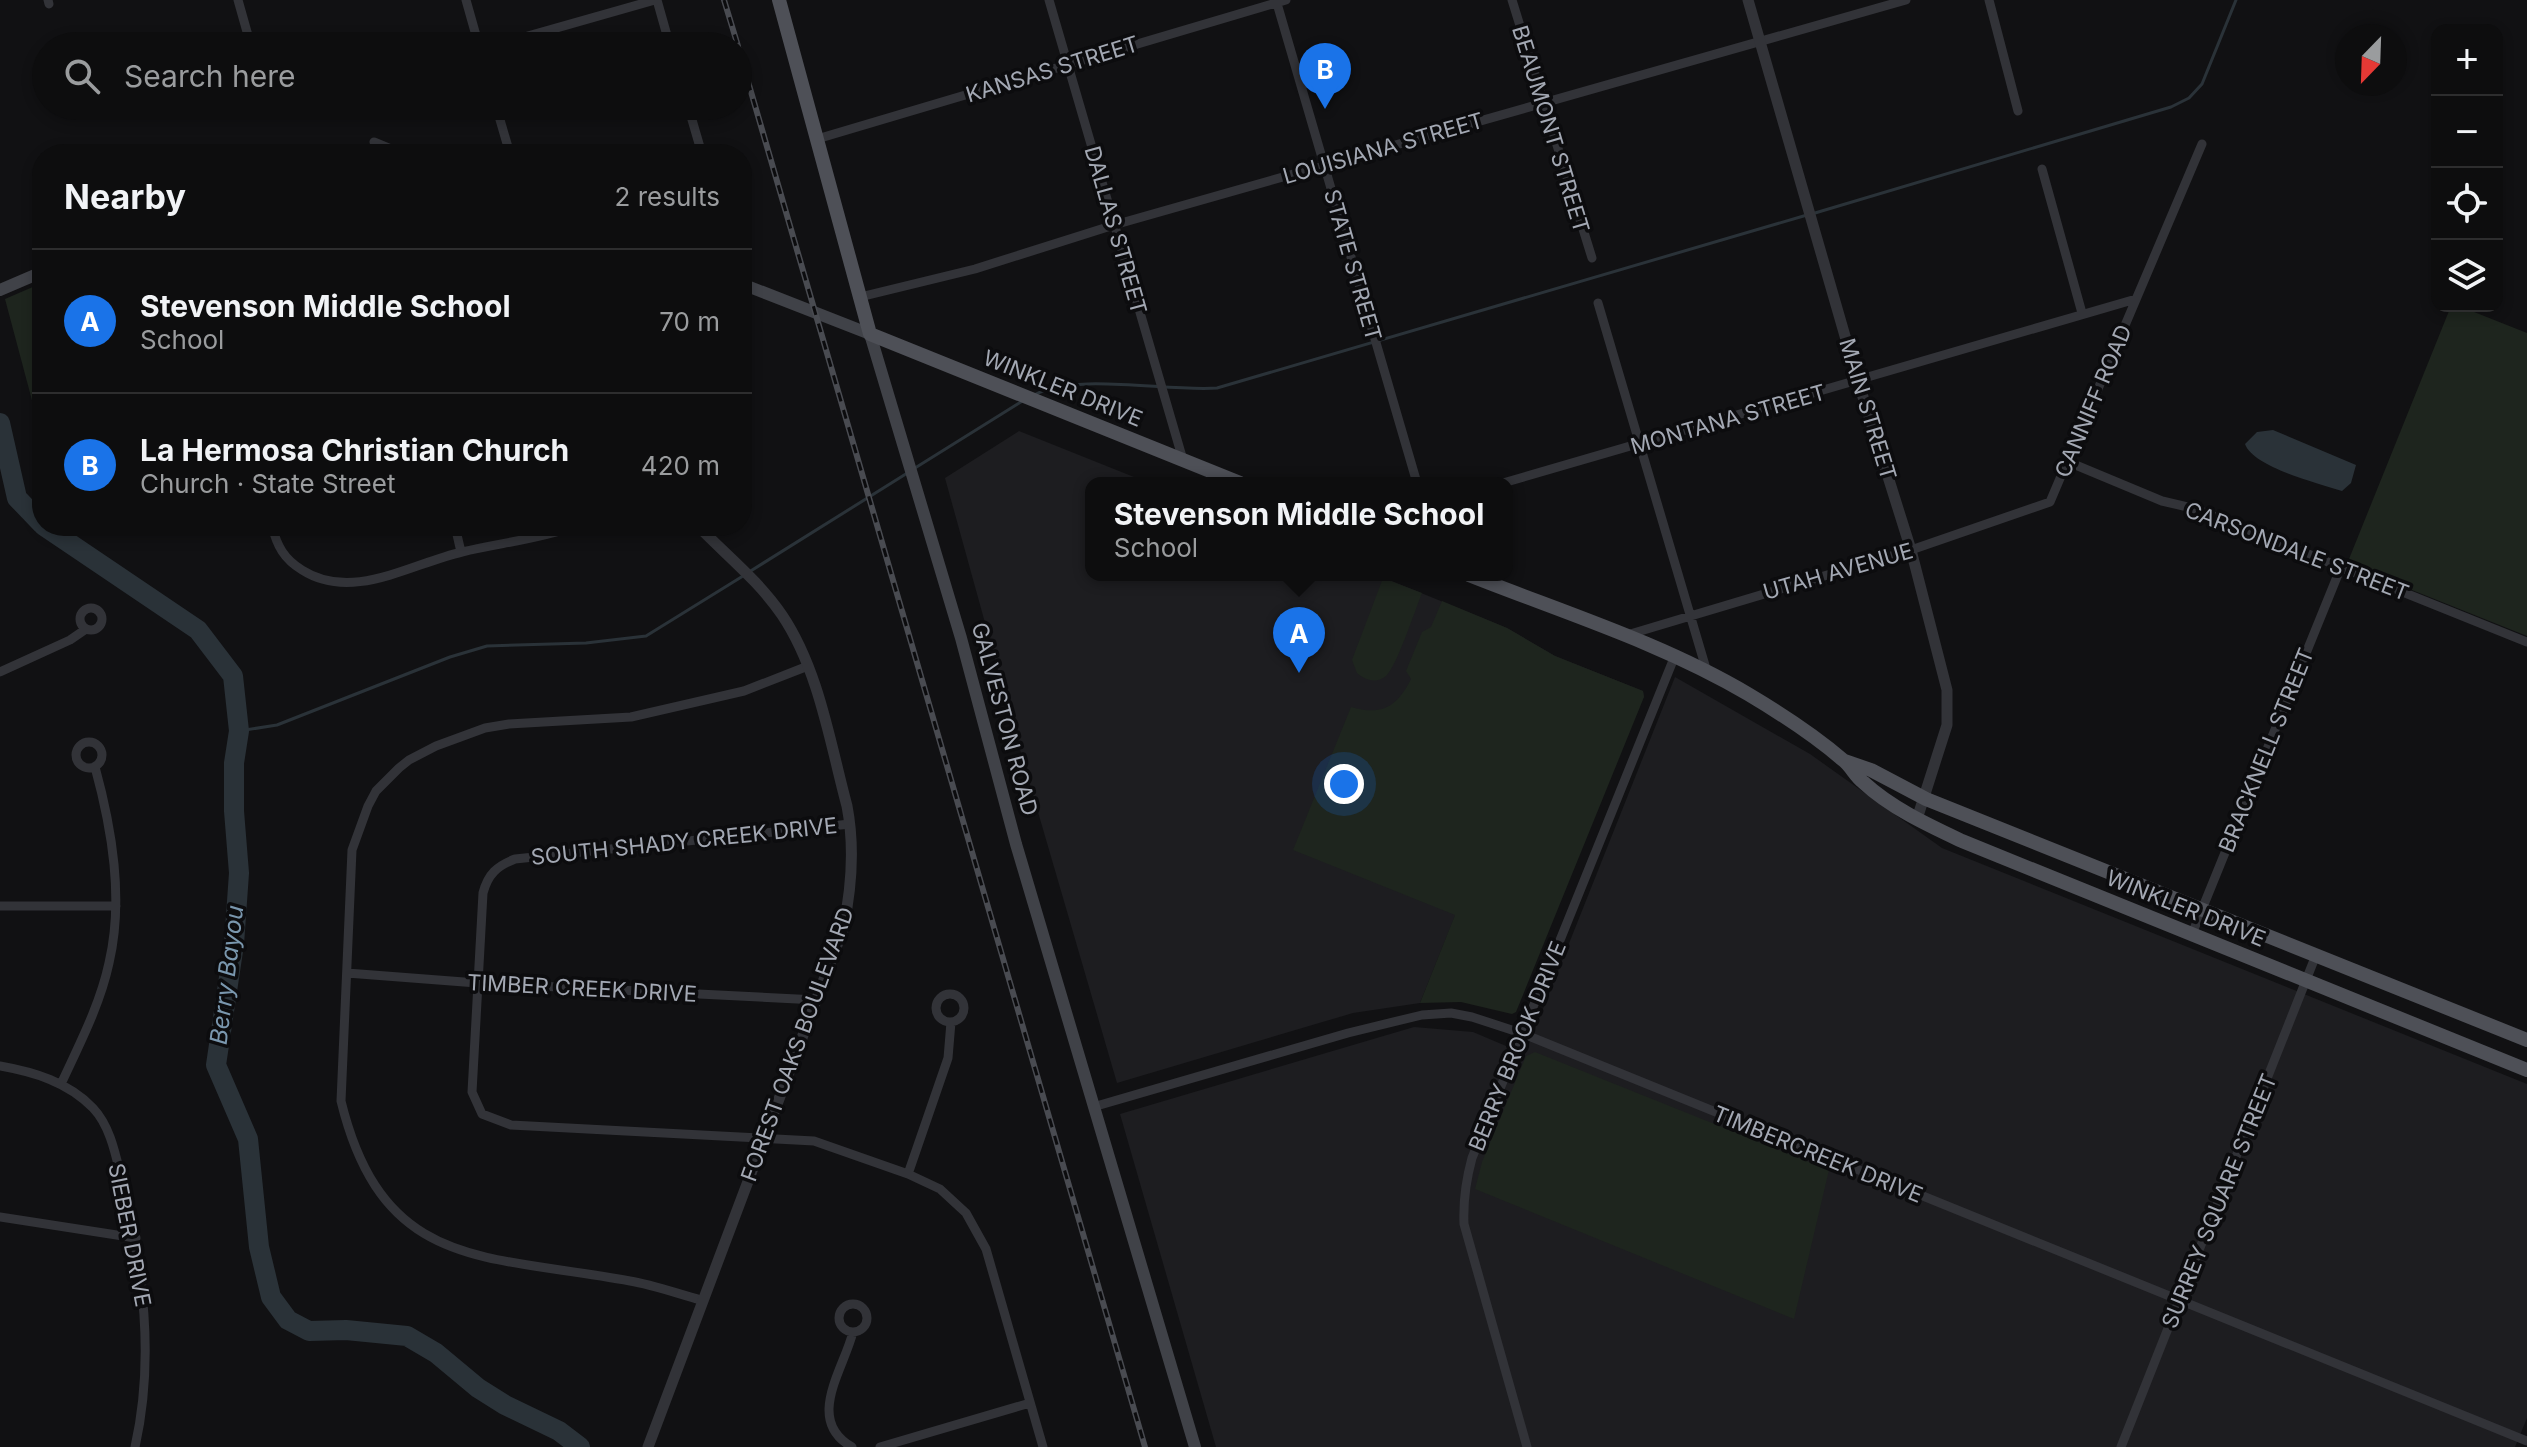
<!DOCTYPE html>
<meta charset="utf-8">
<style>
:root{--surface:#0d0d0e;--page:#161617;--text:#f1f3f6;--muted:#9a9c9e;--line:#2d2d2e;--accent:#1a73e8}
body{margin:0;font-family:Inter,sans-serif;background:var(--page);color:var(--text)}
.controls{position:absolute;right:24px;top:24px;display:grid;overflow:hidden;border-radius:16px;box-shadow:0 4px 12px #0003}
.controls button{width:72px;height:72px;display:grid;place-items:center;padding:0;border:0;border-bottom:2px solid var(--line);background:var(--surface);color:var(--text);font:40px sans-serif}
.compass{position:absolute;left:2335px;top:24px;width:72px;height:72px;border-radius:50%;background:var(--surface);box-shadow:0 4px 12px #0003;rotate:203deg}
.you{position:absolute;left:1344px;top:784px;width:28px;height:28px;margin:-20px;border:6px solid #fff;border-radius:50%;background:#1a73e8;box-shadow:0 0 0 12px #1a73e833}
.badge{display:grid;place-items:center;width:52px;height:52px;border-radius:50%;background:var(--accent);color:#fff;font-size:26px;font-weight:700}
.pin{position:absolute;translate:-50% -66px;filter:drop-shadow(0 2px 4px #0008)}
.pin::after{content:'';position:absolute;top:42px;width:28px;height:24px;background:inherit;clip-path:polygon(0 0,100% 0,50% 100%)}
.popup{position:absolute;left:1085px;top:477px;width:428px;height:104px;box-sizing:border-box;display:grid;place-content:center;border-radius:16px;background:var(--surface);filter:drop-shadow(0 2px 6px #0005);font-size:26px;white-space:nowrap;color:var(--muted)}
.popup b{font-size:30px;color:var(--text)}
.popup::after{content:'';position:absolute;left:50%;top:100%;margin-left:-16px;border:16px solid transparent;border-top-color:var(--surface)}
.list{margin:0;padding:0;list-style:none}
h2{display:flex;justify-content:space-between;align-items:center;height:104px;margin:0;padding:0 32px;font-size:34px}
h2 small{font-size:26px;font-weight:400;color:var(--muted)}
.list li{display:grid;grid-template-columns:52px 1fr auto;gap:24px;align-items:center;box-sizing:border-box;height:144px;padding:0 32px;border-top:2px solid var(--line)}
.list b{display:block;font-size:30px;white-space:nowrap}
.list p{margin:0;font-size:26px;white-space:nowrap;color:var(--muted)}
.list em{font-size:26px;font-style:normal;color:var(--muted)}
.icon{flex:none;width:44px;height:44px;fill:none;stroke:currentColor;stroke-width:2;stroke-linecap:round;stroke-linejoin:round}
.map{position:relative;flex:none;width:2527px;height:1447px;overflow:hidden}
.search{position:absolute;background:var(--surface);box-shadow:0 4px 12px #0003;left:32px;top:32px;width:720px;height:88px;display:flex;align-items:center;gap:20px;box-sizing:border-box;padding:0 28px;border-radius:44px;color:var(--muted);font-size:30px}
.panel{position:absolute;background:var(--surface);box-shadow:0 4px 12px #0003;left:32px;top:144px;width:720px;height:392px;border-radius:32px}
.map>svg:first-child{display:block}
.built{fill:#1d1d20}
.green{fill:#1e251e}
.water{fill:#2a3238}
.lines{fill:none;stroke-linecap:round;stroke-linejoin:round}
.stream{stroke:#2a3238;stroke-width:3}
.river{stroke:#2a3238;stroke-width:20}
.minor{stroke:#323338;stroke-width:9}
.tertiary{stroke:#323338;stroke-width:11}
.secondary{stroke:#404248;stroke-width:12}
.primary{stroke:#4e5057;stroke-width:14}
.rail-casing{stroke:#494b51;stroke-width:6}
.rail{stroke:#0c0c0e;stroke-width:3;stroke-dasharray:9;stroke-linecap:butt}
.labels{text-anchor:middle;stroke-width:7;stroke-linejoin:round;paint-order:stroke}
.street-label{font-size:22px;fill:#a3a8b3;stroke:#0c0c0e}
.water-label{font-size:24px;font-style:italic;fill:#7a97ae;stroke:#0c0c0e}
</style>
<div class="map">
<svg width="2527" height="1447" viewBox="0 0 2527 1447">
<rect width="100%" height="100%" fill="#111113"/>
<!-- built -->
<path class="built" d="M1019 431 1149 483H1091V575H1377L1507 628 1555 656 1643 691 1644 697 1455 916 1420 1003 1353 1013 1117 1083 1024 764 945 478Z
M1675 677 1810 754 1942 848 2527 1084V1418L2515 1447H1216L1120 1114 1414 1027 1473 1032 1525 1054Z"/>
<!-- green -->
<path class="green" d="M42 283V438L5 299Z
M2451 306H2459L2527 333V636L2347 564Z
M1383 578 1422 593C1415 610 1397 666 1386 676 1376 684 1365 680 1357 673L1352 660Z
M1442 601 1507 628 1555 656 1643 691 1644 697 1516 1012 1512 1014 1461 1002 1420 1003 1455 915 1293 850 1351 707C1382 716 1397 707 1411 679L1406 671 1422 632 1431 627Z
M1535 1052 1829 1170 1794 1319 1475 1189 1482 1162 1526 1056Z"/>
<!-- water -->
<path class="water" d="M2273 430 2356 465 2351 483 2342 491C2319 483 2254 468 2245 444L2257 432Z"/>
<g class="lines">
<!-- stream -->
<path class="stream" d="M1815 213 2171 107 2189 98 2202 84 2236 0
M1034 395C1075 372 1168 392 1217 388L1807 215
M915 468 1024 400
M749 572 909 472
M239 731 277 725 450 657 487 646 586 643 646 636 743 576"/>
<!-- river -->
<path class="river" d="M0 423 17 498 42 524
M44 526 198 630 233 676 239 731 234 763V811L239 873 234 944 216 1065 248 1139 259 1247 271 1297 288 1320 309 1331 346 1330 407 1336 436 1353 478 1388 505 1405 559 1431 580 1447"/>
<!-- minor -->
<path class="minor" d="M48 0 49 4
M238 0 251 46
M466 0 479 46
M657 0 670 46
M1049 0 1183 460
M1276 0 1417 483
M1512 0 1592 258
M1989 0 2018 111
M493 46 655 0
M269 106 270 110 282 106
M496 106 510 154
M688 106 702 154
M817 139 1286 0
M374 142 403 154
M2042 169 2082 313
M860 297 975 269 1114 225 1906 0
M1598 303 1707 672
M2066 461 2162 501 2196 509 2527 642
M1503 483 2136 299
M272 526C277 546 284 559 302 570 352 602 410 564 462 552 500 543 539 539 576 526
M455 526 461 552
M80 619a11 11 0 1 1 22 0a11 11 0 1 1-22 0Z
M1627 635 1911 550 2050 502 2202 144
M0 672 70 640 86 629
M76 755a13 13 0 1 1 26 0a13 13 0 1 1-26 0Z
M850 824 515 859C497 866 488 874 483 893L472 1092 482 1114 511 1125 814 1141 908 1174 940 1189 966 1213 986 1249 1043 1447
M0 906H116
M2192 934 2341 567
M347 973 477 983 817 1000
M936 1008a14 14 0 1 1 28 0a14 14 0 1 1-28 0Z
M0 1066C34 1072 68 1082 93 1108 111 1127 116 1157 122 1181 143 1269 155 1358 135 1447
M61 1084C79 1045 100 1005 109 963 124 899 112 829 95 767
M1093 1107 1348 1033 1422 1015 1451 1013 1472 1017 1521 1033 2527 1441
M908 1174 948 1058 951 1022
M0 1217 136 1238
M701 1300C678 1294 654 1285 630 1281 486 1254 383 1272 341 1101L352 850 368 806 376 791 399 768 409 760 436 746 485 728 509 724 631 717 744 691 808 666
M839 1318a14 14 0 1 1 28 0a14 14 0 1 1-28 0Z
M852 1447C805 1420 843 1371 853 1332
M880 1447 1030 1403
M1527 1447 1464 1224C1463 1201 1466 1180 1472 1158L1674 658
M2121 1447 2316 955"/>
<!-- tertiary -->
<path class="tertiary" d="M1748 0 1858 381 1911 550 1947 690V725L1917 819
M648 1447 843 929C852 887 855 848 847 806 830 743 819 670 782 615 759 581 726 555 698 526"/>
<!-- secondary -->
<path class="secondary" d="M742 284 870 334 961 638 1016 844 1195 1447
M0 290 42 272"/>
<!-- primary -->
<path class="primary" d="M779 0 870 334 1240 483
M1469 575C1562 612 1662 643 1748 694 1780 713 1814 735 1843 760 1851 766 1855 776 1863 782 1891 808 1928 825 1962 841L2527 1070
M1845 761 1871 770 1926 799 2527 1040"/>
<!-- rail casing -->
<g class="rail-casing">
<path id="rail" d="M724 0 738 46
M738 47 1145 1447"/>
</g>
<!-- rail -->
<use href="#rail" class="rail"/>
</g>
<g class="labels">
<!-- street labels -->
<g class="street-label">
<text transform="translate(1052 69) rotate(-17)" y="8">KANSAS STREET</text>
<text transform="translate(1551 129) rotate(73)" y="8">BEAUMONT STREET</text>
<text transform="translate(1383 148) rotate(-16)" y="8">LOUISIANA STREET</text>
<text transform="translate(1116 230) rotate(74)" y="8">DALLAS STREET</text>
<text transform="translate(1353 265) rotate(74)" y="8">STATE STREET</text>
<text transform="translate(1063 388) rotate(22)" y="8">WINKLER DRIVE</text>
<text transform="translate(2093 401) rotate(-67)" y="8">CANNIFF ROAD</text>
<text transform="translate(1868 409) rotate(73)" y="8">MAIN STREET</text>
<text transform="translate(1728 419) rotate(-16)" y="8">MONTANA STREET</text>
<text transform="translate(2297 551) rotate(21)" y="8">CARSONDALE STREET</text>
<text transform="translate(1838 571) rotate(-16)" y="8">UTAH AVENUE</text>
<text transform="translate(1005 719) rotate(75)" y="8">GALVESTON ROAD</text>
<text transform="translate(2266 750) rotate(-68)" y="8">BRACKNELL STREET</text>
<text transform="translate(684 841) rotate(-6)" y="8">SOUTH SHADY CREEK DRIVE</text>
<text transform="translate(2186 908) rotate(22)" y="8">WINKLER DRIVE</text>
<text transform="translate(582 988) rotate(3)" y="8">TIMBER CREEK DRIVE</text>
<text transform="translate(797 1044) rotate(-70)" y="8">FOREST OAKS BOULEVARD</text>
<text transform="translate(1517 1046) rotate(-68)" y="8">BERRY BROOK DRIVE</text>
<text transform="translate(1818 1154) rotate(22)" y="8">TIMBERCREEK DRIVE</text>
<text transform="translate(2219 1201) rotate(-68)" y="8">SURREY SQUARE STREET</text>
<text transform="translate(130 1235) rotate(79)" y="8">SIEBER DRIVE</text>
</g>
<!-- water labels -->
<g class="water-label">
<text transform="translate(227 975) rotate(-83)" y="8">Berry Bayou</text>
</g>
</g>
</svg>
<div class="controls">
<button>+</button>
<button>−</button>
<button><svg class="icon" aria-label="locate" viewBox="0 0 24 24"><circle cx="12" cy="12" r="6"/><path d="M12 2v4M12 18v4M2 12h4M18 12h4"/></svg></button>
<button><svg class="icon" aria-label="layers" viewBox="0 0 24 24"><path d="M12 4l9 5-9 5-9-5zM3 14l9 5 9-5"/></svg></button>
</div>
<svg class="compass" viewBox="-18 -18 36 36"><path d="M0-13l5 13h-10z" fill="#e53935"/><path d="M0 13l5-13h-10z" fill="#9a9c9e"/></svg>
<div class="you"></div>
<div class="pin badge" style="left:1299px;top:673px">A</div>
<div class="popup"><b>Stevenson Middle School</b>School</div>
<div class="pin badge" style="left:1325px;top:109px">B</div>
<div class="search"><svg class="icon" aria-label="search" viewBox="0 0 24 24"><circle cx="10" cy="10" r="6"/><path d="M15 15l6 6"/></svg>Search here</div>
<section class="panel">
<h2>Nearby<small>2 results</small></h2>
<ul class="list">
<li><span class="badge">A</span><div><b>Stevenson Middle School</b><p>School</p></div><em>70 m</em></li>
<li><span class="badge">B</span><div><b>La Hermosa Christian Church</b><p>Church · State Street</p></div><em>420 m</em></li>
</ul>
</section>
</div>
